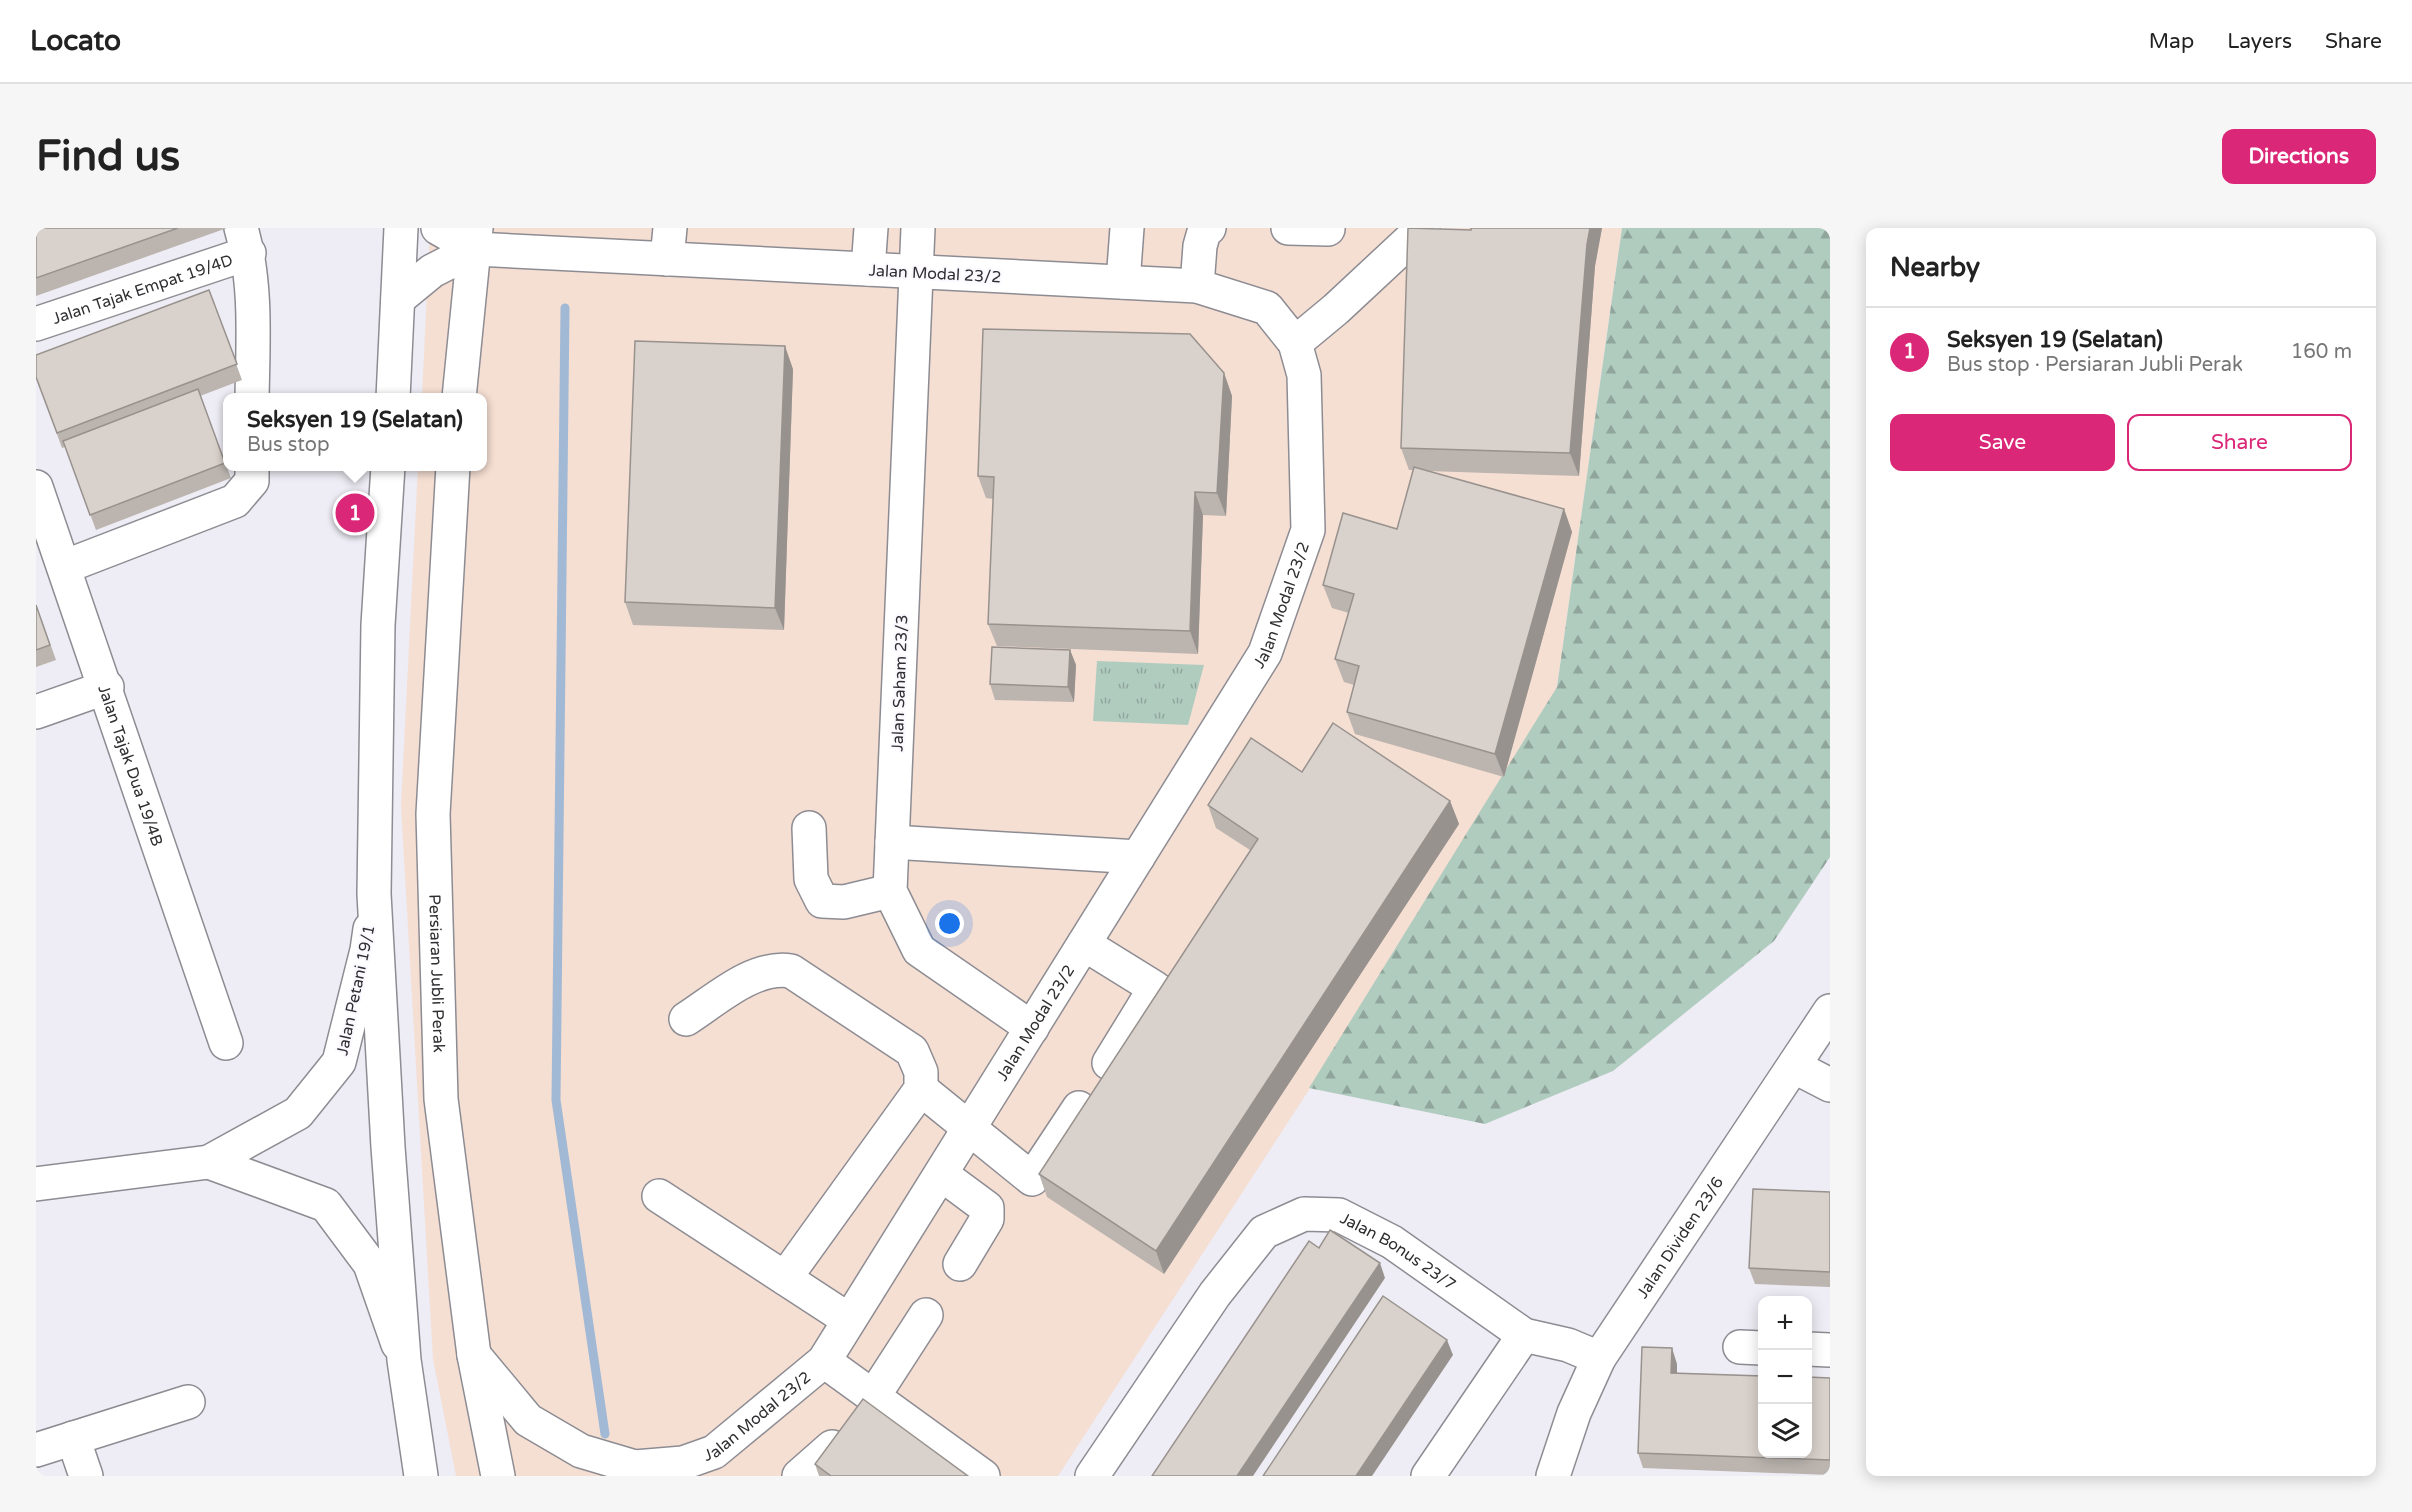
<!DOCTYPE html>
<meta charset="utf-8">
<style>
:root{--surface:#fff;--page:#f6f6f6;--text:#222;--muted:#767676;--line:#e0e0e0;--accent:#db2777}
body{margin:0;font-family:"Varela Round",sans-serif;background:var(--page);color:var(--text)}
.controls{position:absolute;right:18px;bottom:18px;display:grid;overflow:hidden;border-radius:12px;box-shadow:0 3px 15px #0003}
.controls button{width:54px;height:54px;display:grid;place-items:center;padding:0;border:0;border-bottom:2px solid var(--line);background:var(--surface);color:var(--text);font:30px sans-serif}
.you{position:absolute;left:914px;top:696px;width:21px;height:21px;margin:-15px;border:4px solid #fff;border-radius:50%;background:#1a73e8;box-shadow:0 0 0 9px #1a73e833}
.badge{display:grid;place-items:center;width:39px;height:39px;border-radius:50%;background:var(--accent);color:#fff;font-size:20px;font-weight:700}
.pin{position:absolute;translate:-50% -50%;border:3px solid #fff;box-shadow:0 2px 6px #0006}
.popup{position:absolute;left:187px;top:165px;width:264px;height:78px;box-sizing:border-box;display:grid;place-content:center;border-radius:12px;background:var(--surface);filter:drop-shadow(0 2px 4px #0005);font-size:20px;white-space:nowrap;color:var(--muted)}
.popup b{font-size:22px;color:var(--text)}
.popup::after{content:'';position:absolute;left:50%;top:100%;margin-left:-12px;border:12px solid transparent;border-top-color:var(--surface)}
.list{margin:0;padding:0;list-style:none}
h2{display:flex;justify-content:space-between;align-items:center;height:78px;margin:0;padding:0 24px;font-size:26px}
h2 small{font-size:20px;font-weight:400;color:var(--muted)}
.list li{display:grid;grid-template-columns:39px 1fr auto;gap:18px;align-items:center;box-sizing:border-box;height:90px;padding:0 24px;border-top:2px solid var(--line)}
.list b{display:block;font-size:22px;white-space:nowrap}
.list p{margin:0;font-size:20px;white-space:nowrap;color:var(--muted)}
.list em{font-size:20px;font-style:normal;color:var(--muted)}
.actions{display:flex;gap:12px;padding:18px 24px}
.actions a{flex:1;padding:14px 0;border:2px solid var(--accent);border-radius:12px;text-align:center;font-size:21px;color:var(--accent)}
.actions .main{background:var(--accent);color:#fff}
.icon{flex:none;width:33px;height:33px;fill:none;stroke:currentColor;stroke-width:2;stroke-linecap:round;stroke-linejoin:round}
.map{position:relative;flex:none;width:1794px;height:1248px;overflow:hidden;border-radius:12px}
header{display:flex;align-items:center;gap:36px;box-sizing:border-box;height:84px;padding:0 30px;background:var(--surface);border-bottom:2px solid var(--line)}
header strong{font-size:28px}
nav{display:flex;gap:33px;margin-inline-start:auto;font-size:21px}
.intro{display:flex;align-items:center;justify-content:space-between;box-sizing:border-box;height:144px;padding:0 36px}
h1{margin:0;font-size:42px}
.button{padding:15px 27px;border-radius:12px;background:var(--accent);color:#fff;font-size:21px;font-weight:700}
main{display:flex;gap:36px;padding:0 36px}
aside{flex:1;background:var(--surface);border-radius:12px;box-shadow:0 3px 15px #0003}
.map>svg:first-child{display:block}
.industrial{fill:#f5ded2}
.grass{fill:url(#grass-tufts)}
.forest{fill:url(#forest-firs)}
.lines{fill:none;stroke-linecap:round;stroke-linejoin:round}
.stream{stroke:#a1b9d5;stroke-width:9}
.minor-casing{stroke:#8d8c93;stroke-width:36}
.major-casing{stroke:#8d8c93;stroke-width:36}
.minor{stroke:#fff;stroke-width:33}
.major{stroke:#fff;stroke-width:33}
.wall{fill:#bbb4af}
.shaded-wall{fill:#98928e}
.building{fill:#d9d1cb;stroke:#98928e;stroke-width:1.5}
.labels{text-anchor:middle;stroke-width:4.5;stroke-linejoin:round;paint-order:stroke}
.street-label{font-size:16px;fill:#2f2f32;stroke:#fbf9ff}
</style>
<header>
<strong>Locato</strong>
<nav><a>Map</a><a>Layers</a><a>Share</a></nav>
</header>
<div class="intro"><h1>Find us</h1><a class="button">Directions</a></div>
<main>
<div class="map">
<svg width="1794" height="1248" viewBox="0 0 1794 1248">
<defs>
<pattern id="grass-tufts" width="24" height="20" patternUnits="userSpaceOnUse" patternTransform="scale(1.5)"><rect width="24" height="20" fill="#b0ccbf"/><path d="M3 7l-1-3M5 7V3M7 7l1-3M15 17l-1-3M17 17v-4M19 17l1-3" fill="none" stroke="#90a69c"/></pattern>
<pattern id="forest-firs" width="22" height="20" patternUnits="userSpaceOnUse" patternTransform="scale(1.5)"><rect width="22" height="20" fill="#b0ccbf"/><path d="M5 1l3.5 6h-7zM16 11l3.5 6h-7z" fill="#90a69c"/></pattern>
</defs>
<rect width="100%" height="100%" fill="#eeecf4"/>
<!-- industrial -->
<path class="industrial" d="M394 0H1586L1521 459 1438 608 1022 1248H420L397 1131 365 578 382 239 446 238V170L386 169Z"/>
<!-- grass -->
<path class="grass" d="M1061 433 1168 437 1152 497 1057 493Z"/>
<!-- forest -->
<path class="forest" d="M1586 0H1794V629L1738 713 1577 843 1449 896 1273 860 1521 459Z"/>
<g class="lines">
<!-- stream -->
<path class="stream" d="M529 80 520 872 569 1206"/>
<!-- minor casing -->
<g class="minor-casing">
<g id="minor">
<path d="M205 0C221 55 217 113 216 170"/>
<path d="M882 0 854 663 883 722 996 800"/>
<path d="M1252 0 1292 1"/>
<path d="M631 31 634 0"/>
<path d="M832 41 835 0"/>
<path d="M1087 54 1091 0"/>
<path d="M1161 58 1164 18 1168 4 1173 0"/>
<path id="s1" d="M0 96 213 25"/>
<path d="M1259 115 1300 81 1387 0"/>
<path id="s2" d="M0 259 190 815"/>
<path d="M28 339 199 273 216 253V238"/>
<path d="M0 484 71 459"/>
<path d="M773 600 775 651 786 673 808 674 854 663"/>
<path d="M856 614 1102 629"/>
<path d="M1048 716 1119 760 1073 835"/>
<path d="M650 791C680 772 717 737 755 743L876 823 885 844V861L749 1050"/>
<path d="M1759 839 1794 857"/>
<path d="M885 861 996 951 1043 880"/>
<path d="M173 934 290 977 334 1036 362 1116"/>
<path d="M905 946 951 980V991L924 1036"/>
<path d="M0 956 173 934 262 885 303 834 331 722 334 701"/>
<path d="M623 968 813 1092"/>
<path d="M1704 1119 1726 1120"/>
<path d="M1772 1121 1794 1122"/>
<path id="s3" d="M438 1127 492 1192 545 1223 599 1239 647 1235 678 1224 788 1133 1229 425 1272 302 1268 147 1259 115 1231 80 1161 58 439 21"/>
<path d="M788 1133 947 1248"/>
<path d="M837 1169 890 1087"/>
<path d="M37 1210 50 1248"/>
<path d="M0 1222 152 1174"/>
<path d="M763 1248 796 1219"/>
<path id="s4" d="M1056 1248 1179 1066 1228 1004 1268 986 1303 987 1356 1014 1488 1107 1532 1117 1563 1130"/>
<path d="M1392 1248 1488 1107"/>
<path id="s5" d="M1517 1248 1538 1185 1563 1130 1794 783"/>
</g>
</g>
<!-- major casing -->
<g class="major-casing">
<g id="major">
<path d="M402 0 439 21"/>
<path d="M362 71 396 43 439 21"/>
<path d="M357 170 365 0"/>
<path d="M423 170 440 0"/>
<path d="M352 238 342 397 338 666 352 919 368 1132 385 1248"/>
<path id="s6" d="M417 238 397 586 405 871 438 1127 462 1248"/>
</g>
</g>
<!-- minor -->
<use href="#minor" class="minor"/>
<!-- major -->
<use href="#major" class="major"/>
</g>
<!-- wall -->
<path class="wall" d="M0 0H191L0 68Z
M1435 0H1566L1559 38 1543 248 1392 243 1528 281 1536 304 1468 549 1319 506 1311 484 1318 457 1308 454 1299 431 1313 385 1296 380 1287 357 1361 301 1378 242H1373L1365 220Z
M173 62 206 152 164 168 195 250 60 302 29 219 26 220 0 149Z
M757 141 748 402 597 397 589 374Z
M1188 145 1196 168 1190 288 1167 287 1162 426 961 418 952 396 957 271 950 270 942 248Z
M0 376 20 432 0 439Z
M1034 422 1040 437 1038 474 959 472 954 456Z
M1266 544 1414 573 1423 596 1128 1046 1011 969 1003 946 1214 622 1180 600 1172 577Z
M1794 964V1059L1719 1056 1713 1040Z
M1641 1136V1145L1794 1150V1247L1607 1240 1602 1225Z
M779 1236 932 1248H783Z"/>
<!-- shaded-wall -->
<path class="shaded-wall" d="M1554 0H1566L1559 38 1543 248 1534 225 1551 16Z
M749 118 757 141 748 402 739 380Z
M1188 145 1196 168 1190 288 1181 265Z
M1159 264 1167 287 1162 426 1154 403Z
M1528 281 1536 304 1468 549 1459 526Z
M1034 422 1040 437 1038 474 1032 459Z
M1414 573 1423 596 1128 1046 1120 1023Z
M1344 1035 1349 1050 1217 1248H1201Z
M1411 1112 1417 1127 1336 1248H1320Z
M1636 1120 1641 1136V1160L1635 1145Z"/>
<!-- building -->
<path class="building" d="M0 0H142L0 50Z
M1372 0 1435 2V0H1554L1551 16 1534 225 1365 220Z
M173 62 201 136 21 205 0 149V127Z
M947 101 1154 106 1188 145 1181 265 1159 264 1154 403 952 396 958 249 942 248Z
M599 113 749 118 739 380 589 374Z
M162 161 189 235 54 287 27 213Z
M1378 239 1528 281 1459 526 1311 484 1323 438 1299 431 1318 366 1287 357 1307 285 1361 301Z
M0 377 14 417 0 422Z
M956 419 1034 422 1032 459 954 456Z
M1297 495 1414 573 1120 1023 1003 946 1222 611 1172 577 1215 510 1266 544Z
M1717 961 1794 964V1044L1713 1040Z
M1294 1002 1344 1035 1201 1248H1116L1273 1013 1283 1020Z
M1347 1068 1411 1112 1320 1248H1227Z
M1606 1119 1636 1120 1635 1145 1726 1148V1226H1772V1149L1794 1150V1232L1602 1225Z
M827 1171 932 1248H795L779 1236Z"/>
<g class="labels">
<!-- street labels -->
<g class="street-label">
<text transform="translate(899 45) rotate(3)" y="6">Jalan Modal 23/2</text>
<text dy="6" stroke="none"><textPath href="#s1" startOffset="112">Jalan Tajak Empat 19/4D</textPath></text>
<text dy="6" stroke="none"><textPath href="#s3" startOffset="1311">Jalan Modal 23/2</textPath></text>
<text transform="translate(863 455) rotate(-88)" y="6">Jalan Saham 23/3</text>
<text dy="6" stroke="none"><textPath href="#s2" startOffset="294">Jalan Tajak Dua 19/4B</textPath></text>
<text dy="6" stroke="none"><textPath href="#s6" startOffset="508">Persiaran Jubli Perak</textPath></text>
<text transform="translate(319 762) rotate(-78)" y="6">Jalan Petani 19/1</text>
<text dy="6" stroke="none"><textPath href="#s3" startOffset="825">Jalan Modal 23/2</textPath></text>
<text dy="6" stroke="none"><textPath href="#s5" startOffset="272">Jalan Dividen 23/6</textPath></text>
<text dy="6" stroke="none"><textPath href="#s4" startOffset="447">Jalan Bonus 23/7</textPath></text>
<text dy="6" stroke="none"><textPath href="#s3" startOffset="339">Jalan Modal 23/2</textPath></text>
</g>
</g>
</svg>
<div class="controls">
<button>+</button>
<button>−</button>
<button><svg class="icon" aria-label="layers" viewBox="0 0 24 24"><path d="M12 4l9 5-9 5-9-5zM3 14l9 5 9-5"/></svg></button>
</div>
<div class="you"></div>
<div class="pin badge" style="left:319px;top:285px">1</div>
<div class="popup"><b>Seksyen 19 (Selatan)</b>Bus stop</div>
</div>
<aside>
<h2>Nearby<small></small></h2>
<ul class="list">
<li><span class="badge">1</span><div><b>Seksyen 19 (Selatan)</b><p>Bus stop · Persiaran Jubli Perak</p></div><em>160 m</em></li>
</ul>
<div class="actions"><a class="main">Save</a><a>Share</a></div>
</aside>
</main>
